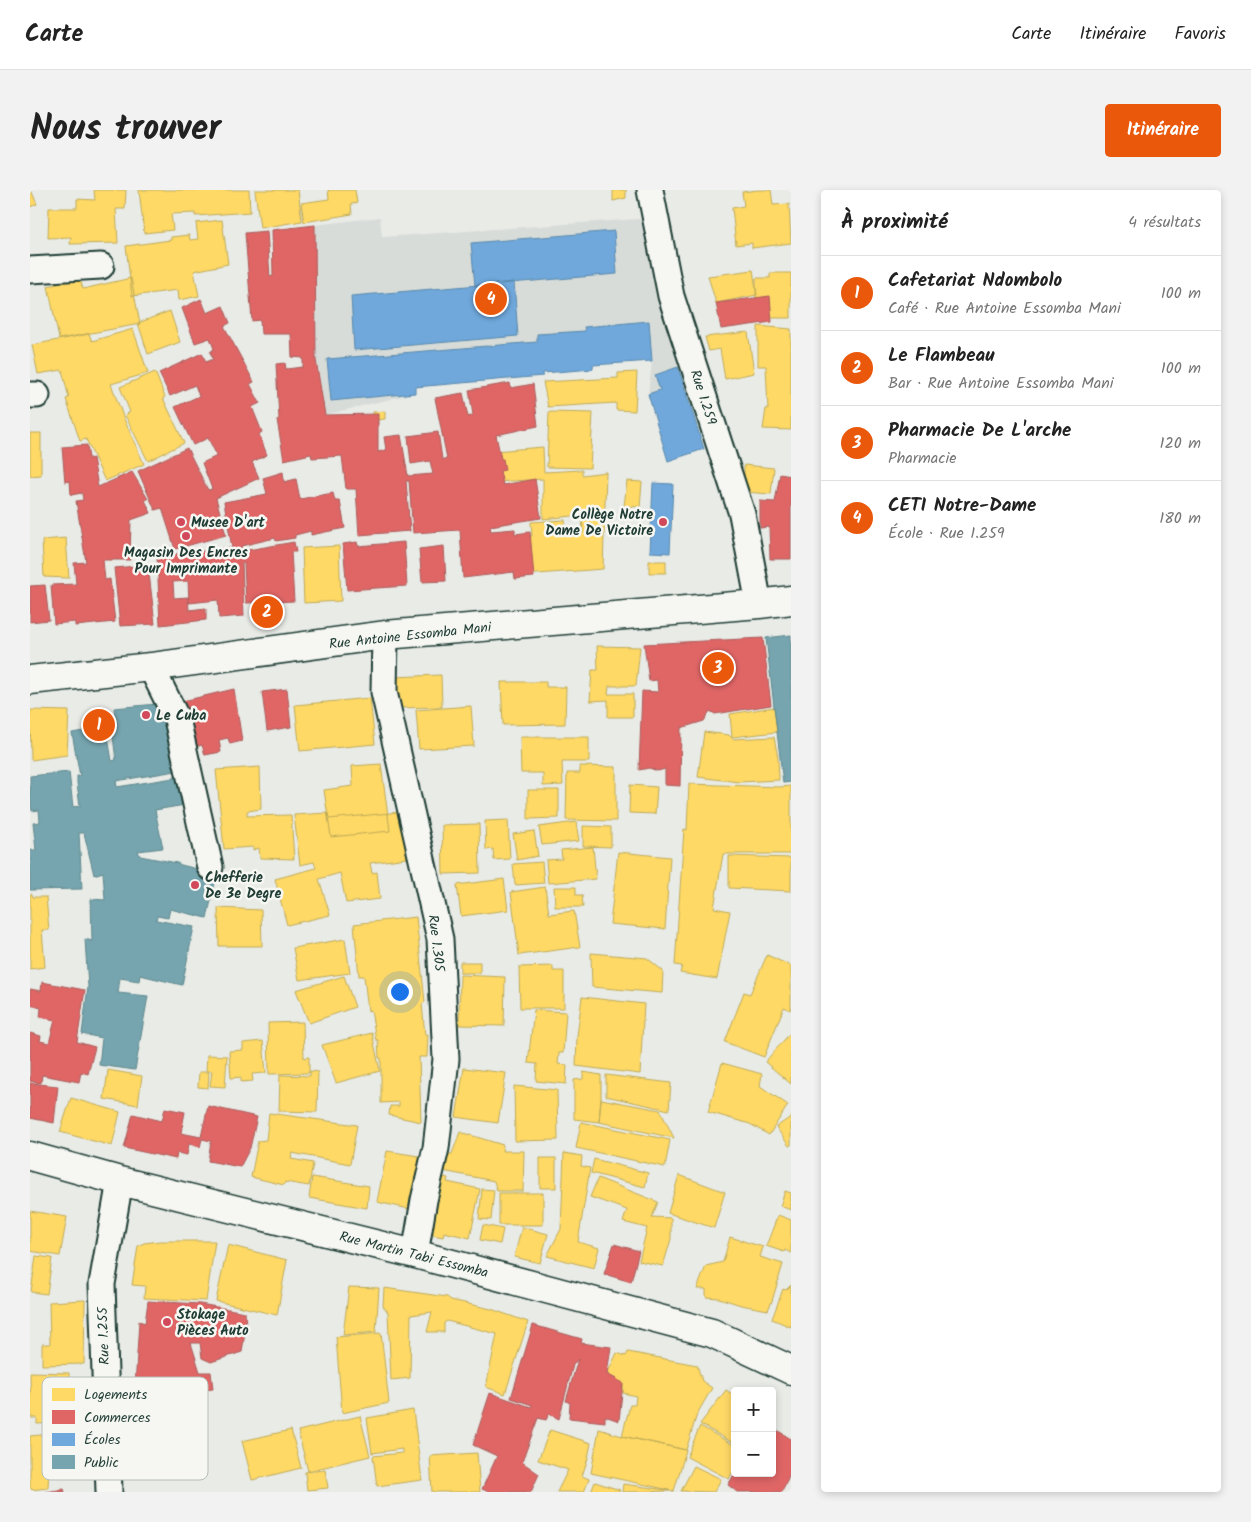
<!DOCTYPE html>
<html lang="fr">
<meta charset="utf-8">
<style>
:root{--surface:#fff;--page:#f2f2f2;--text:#222;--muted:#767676;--line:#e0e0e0;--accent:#ea580c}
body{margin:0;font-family:Kalam,sans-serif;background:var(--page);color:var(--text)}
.controls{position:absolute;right:15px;bottom:15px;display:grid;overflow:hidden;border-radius:5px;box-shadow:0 2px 8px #0003}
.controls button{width:45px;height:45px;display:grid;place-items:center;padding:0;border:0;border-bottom:1px solid var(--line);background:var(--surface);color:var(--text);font:25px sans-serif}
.you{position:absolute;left:369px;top:801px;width:18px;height:18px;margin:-12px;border:4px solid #fff;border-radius:50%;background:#1a73e8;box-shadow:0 0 0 8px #1a73e833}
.badge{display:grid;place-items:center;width:32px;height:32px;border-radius:50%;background:var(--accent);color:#fff;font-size:16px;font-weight:700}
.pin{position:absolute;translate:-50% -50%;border:2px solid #fff;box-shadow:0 1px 5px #0006}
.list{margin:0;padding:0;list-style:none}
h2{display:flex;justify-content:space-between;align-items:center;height:65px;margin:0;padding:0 20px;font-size:21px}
h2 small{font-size:16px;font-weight:400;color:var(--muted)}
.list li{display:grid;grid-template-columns:32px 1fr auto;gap:15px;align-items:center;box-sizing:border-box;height:75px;padding:0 20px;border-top:1px solid var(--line)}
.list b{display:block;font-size:19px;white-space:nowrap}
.list p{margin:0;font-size:16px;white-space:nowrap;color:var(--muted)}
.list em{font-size:16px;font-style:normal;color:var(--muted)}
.map{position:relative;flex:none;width:761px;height:1302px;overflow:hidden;border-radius:5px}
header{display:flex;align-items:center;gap:30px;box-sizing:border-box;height:70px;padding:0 25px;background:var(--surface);border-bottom:1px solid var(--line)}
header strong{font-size:24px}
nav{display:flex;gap:28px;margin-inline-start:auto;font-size:18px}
.intro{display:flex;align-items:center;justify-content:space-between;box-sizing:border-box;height:120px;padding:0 30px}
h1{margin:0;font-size:35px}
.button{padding:12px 22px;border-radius:5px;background:var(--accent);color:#fff;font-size:18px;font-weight:700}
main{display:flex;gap:30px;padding:0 30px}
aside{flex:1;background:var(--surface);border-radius:5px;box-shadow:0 2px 8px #0003}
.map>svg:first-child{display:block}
.built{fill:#d8dcd8}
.homes{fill:#ffd966;stroke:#bcaa57}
.shops{fill:#e06666;stroke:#a65a57}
.schools{fill:#6fa8dc;stroke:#5788aa}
.public{fill:#76a5af;stroke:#5c868a}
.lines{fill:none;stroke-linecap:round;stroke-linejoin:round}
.minor-casing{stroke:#1f3d34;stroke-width:29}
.major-casing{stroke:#1f3d34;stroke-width:31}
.minor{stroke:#f6f6f2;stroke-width:25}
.major{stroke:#f6f6f2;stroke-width:28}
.poi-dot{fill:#d1495b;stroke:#f6f6f2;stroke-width:2}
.labels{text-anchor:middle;stroke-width:5;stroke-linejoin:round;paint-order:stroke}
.street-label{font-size:14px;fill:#1f3d34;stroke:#f6f6f2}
.poi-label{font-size:14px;font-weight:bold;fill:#1f3d34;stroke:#f6f6f2;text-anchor:start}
.key{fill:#f6f6f2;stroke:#b6beb9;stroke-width:1}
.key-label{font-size:14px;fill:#1f3d34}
</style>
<header>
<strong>Carte</strong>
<nav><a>Carte</a><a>Itinéraire</a><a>Favoris</a></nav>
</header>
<div class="intro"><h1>Nous trouver</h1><a class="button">Itinéraire</a></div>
<main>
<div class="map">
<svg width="761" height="1302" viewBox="0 0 761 1302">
<rect width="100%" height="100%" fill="#e9ebe7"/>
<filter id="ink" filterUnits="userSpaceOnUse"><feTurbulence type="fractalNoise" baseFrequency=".02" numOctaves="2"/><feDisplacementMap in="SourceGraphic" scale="10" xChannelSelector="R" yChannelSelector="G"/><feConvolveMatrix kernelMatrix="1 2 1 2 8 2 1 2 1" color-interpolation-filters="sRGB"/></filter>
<g filter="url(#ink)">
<!-- built -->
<path class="built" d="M350 27 352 47 621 28 648 177 674 259 638 271 618 204 622 171 563 175V179L514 183 513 186 385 197V203L295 225 286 170 285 35Z"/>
<!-- homes -->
<path class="homes" d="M1 0 7 14 0 17V1Z
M64 0H96L95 19H86L88 53 40 54 41 47 18 48 19 18H47V9L65 10Z
M109 0H219L220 22 165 26V23L141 24 143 40 114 43Z
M225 0H268L272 31 230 38Z
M298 0H325L327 13 321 14 322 24 274 32 271 13 299 9Z
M583 0H596V8L583 11Z
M728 0H741L743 15 759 14 761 53 722 58V53L706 55 702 18 714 16 712 2Z
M192 30 198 74 164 81 169 106 149 110 148 100 102 106 96 56 141 50V47L159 45 160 50 168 49 166 33Z
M723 80 727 105 686 113 678 86Z
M740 83H761V128H726V88H740Z
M101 88 110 134 29 149 18 96 50 89 53 99Z
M140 121 150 152 118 164 108 133Z
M728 136 761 139V240L733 239 736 219H738L736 176H728Z
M103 139 118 183 81 194 94 229 114 274 75 291 56 249 50 251 36 209 39 208 32 180 8 184 2 155 59 144 62 151Z
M718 142 724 183 695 189 690 159 679 161 675 147Z
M125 182 135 207 133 208 154 253 118 271 95 225 100 222 90 197Z
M607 182 605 221 586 220V213L518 217 513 192 588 188V183Z
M355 221V229L344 230 343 222Z
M519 222 563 223 560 278 517 277Z
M0 243H11V285L0 286Z
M513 257 514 282 552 280V285L576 282 573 379 494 385 493 377H497L494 347 502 346 501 332 535 330 536 345 553 343 552 325 513 329V289L466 292 465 261Z
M714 275 744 278 741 304 714 302Z
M597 291 612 292 610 317 594 316Z
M36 348 39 388 14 387 12 350Z
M309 356 311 411 274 413 272 358Z
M619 371H636V383H619Z
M567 456 610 457 606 496H579L578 504H603V527H578V510L560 511 562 480H568Z
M411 485 412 517 364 518 363 487Z
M471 492H516V497H536L535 534 473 535Z
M340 508 345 554 270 561 265 515Z
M441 516 444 556 389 559 386 520Z
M744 517 747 542 702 547 700 524Z
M0 520 39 521 37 565 1 570Z
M674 542 699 545 703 549 744 547 748 568 749 590 709 592 668 587Z
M490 547H559V572H532L533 595 513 596V583H491Z
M351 574 360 641 301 647 294 600 323 596 322 576Z
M550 576 586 577V631L536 630 537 583H550Z
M230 577 231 619 217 621V626L261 625 264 669 230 668 229 658 223 660V657L194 659 186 580Z
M659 594 750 597 761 596V664H693L684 718 700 721 687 789 650 783 652 776 645 775 654 639 657 640Z
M600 595 627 597 625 624 599 623Z
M498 600H529V628L498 629Z
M370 622 377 668 340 673 342 683 347 682 350 709 316 713 310 683 289 689 300 725 257 735 245 689 286 678 284 672 270 675 264 625 298 623 299 629Z
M478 630 480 669 464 670 463 659 456 660 455 631Z
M546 632 549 651 512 655 509 637Z
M449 634 450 683 413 684 412 635Z
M553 636 581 637V657L553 656Z
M504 641 508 666 487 670 483 644Z
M563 657 566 689 518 693 516 670 532 669 531 660Z
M588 662 640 667 635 739 580 734Z
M699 666 761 668V701L699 698Z
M512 672 514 693 485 695 483 674Z
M474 689 478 720 431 726 427 695Z
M515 697 519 724 544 721 550 757 489 765 481 702Z
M524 697H546V705H552L553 717H525Z
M0 704H2L3 707H16L19 740H12L15 777 0 779Z
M188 718 231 720 232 756H189Z
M386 727 395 812 392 814 395 845 398 844 397 867H389L391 932 359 925 360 916H369V912L351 913V868H349L348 850H346L341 820 338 821 334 786H329L324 734Z
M315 749 320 783 269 790 263 758Z
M561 763 617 768 633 781 632 803 562 797Z
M737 765 761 776V817L760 820 754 817 734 867 695 852 714 802 720 804Z
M430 772H450V783H430Z
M523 776V781H534V818H490L489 777Z
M430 785 475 787 474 836 429 835Z
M314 786 325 817 279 833 266 800Z
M552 807 614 814 610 884 546 876 547 846Z
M504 820 536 822 533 863H529L528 874 537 875 536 894 506 891 507 874 498 873Z
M273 832 274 868 279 867V883L239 884 238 833Z
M761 842V894L735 872Z
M342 843 350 881 306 893 292 855Z
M233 851 236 883 222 884 223 891 211 892V887L201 888 199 861 213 860V853Z
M177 865 197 866 195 897 180 896 182 881H176Z
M692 873 732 884 730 896 758 915 739 945 720 934 678 922Z
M434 878 476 883 468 933 426 927Z
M78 880 112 886 108 915 74 909Z
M280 881 288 882 287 922 249 921 250 885 280 886Z
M169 882H179L178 898 168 897Z
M553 882 571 885V909L569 932 544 929V890L553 889Z
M576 885 641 893 639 920 576 906Z
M484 896 527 900 528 950 485 951Z
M41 908 90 922 82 956 30 942Z
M571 909 630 920 644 948 569 932Z
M239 923 327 935 320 974 262 963 261 969 283 973 279 996 255 992 254 995 221 987 228 951 236 950Z
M761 927V955L759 956 746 937Z
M551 932 640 950 635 977 546 958Z
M430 942 473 955 472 961H494L493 1001H467L464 991 413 981 415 964H422Z
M357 961 395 967 384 1020 347 1012Z
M534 963 552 966 551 976 560 978 548 1052 569 1058 564 1078 517 1066 531 1039Z
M510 968H526V998H510Z
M564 969 618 983 615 997 561 983Z
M404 985 418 988 417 992 450 999 440 1048 414 1042 413 1047 393 1043Z
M649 985 695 1002 684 1038 638 1023Z
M282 987 339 996 337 1018 279 1008Z
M568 988 628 1012 622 1027 641 1028V1049L633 1076 609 1071 617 1038 593 1032 597 1020 560 1007Z
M452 999 464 1000 461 1030 449 1029Z
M755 1001 761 1003V1020L750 1016Z
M469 1003H513V1035H469Z
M0 1021 37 1027 30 1066 0 1061Z
M748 1025 761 1030V1063L755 1060 754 1062 736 1056Z
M453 1035 473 1039 470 1054 450 1050Z
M492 1037 518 1044 510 1073 484 1067Z
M700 1047 733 1057 730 1067 753 1074 742 1111 738 1120 711 1115 689 1108 676 1107V1099H667L676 1076 693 1072Z
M130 1051H185L176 1111 114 1108 115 1096 102 1095 108 1056 114 1053Z
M198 1055 257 1070 247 1125 186 1111Z
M6 1066 22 1068 17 1104 1 1102Z
M761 1095V1137L742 1129 753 1099 756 1100Z
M319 1097 349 1098 346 1142 313 1145Z
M354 1098 417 1107 421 1110 461 1119 498 1132 475 1204 456 1197 467 1144 417 1131 414 1133V1142H397L402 1122 381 1125 380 1188 361 1190 358 1122 353 1116Z
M55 1110 54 1174 12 1175V1154H20L19 1112Z
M351 1143 359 1213 312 1223 306 1147Z
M598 1162 667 1175 672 1191 682 1198 667 1224 656 1260 592 1246 600 1215H605L606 1206 593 1203V1193L577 1184 587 1163 596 1166Z
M0 1182 39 1183V1194H33L32 1233 7 1234V1228H1Z
M696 1200 705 1206V1254L670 1234Z
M383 1220 392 1290 347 1296 343 1266 372 1263V1259L342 1263 337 1228Z
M330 1226 340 1266 278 1281 268 1241Z
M670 1236 705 1256V1277L699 1289 657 1267Z
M569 1239 592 1246 656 1260 644 1301 561 1283Z
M261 1240 271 1278 222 1290 212 1251Z
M520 1240 561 1253 558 1268 552 1286 559 1289 554 1302H527L538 1280 508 1270Z
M32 1243 35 1275 19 1277 18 1298 0 1300V1246Z
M447 1263 450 1302H402L400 1266Z
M664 1276 691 1289 684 1302 651 1301Z
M295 1280 298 1298 277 1300 275 1282Z
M565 1292 590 1300 589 1302H561Z
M593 1294 644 1301 592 1302Z"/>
<!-- shops -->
<path class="shops" d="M285 35 286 170 295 225 348 224V262L356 260 354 247 371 245 378 286 403 284 400 271 381 274 378 246 408 242 412 269H417L405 208 433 203 438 227 443 225 439 200 480 193 481 198 503 194 508 236 466 245 471 269H473L475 280 470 281 473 295 505 289 511 328 460 336 461 341 485 339V344L500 342 504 387 485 389 484 382 433 388 430 340 383 343 379 291H376L380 341 329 345 326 299H316L312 266 282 268 281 264 254 270 247 230 249 229 246 174 255 173 256 179 273 177V168L262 167 261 144H231L230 130 222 131 215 43 237 41 240 87 243 86 242 40Z
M740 106 742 132 691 139 686 113Z
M171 109 177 123 193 116 200 133 194 136 224 192 220 194 230 213 222 217 232 242 229 244 237 265 222 272 229 288 186 308 196 345 145 359 132 318 125 320 108 281 157 258 178 300 182 299 172 273 187 266 178 248 163 255 145 217 169 206 165 195 140 206 129 183 172 163 176 172 183 169 180 162 184 159 180 148 165 153 152 118Z
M57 255 59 269 63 268 68 297 102 282 118 309 115 310 121 323 101 330 100 370H73L75 390 80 389 85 432 45 436V432L24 434 21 395 46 394 44 373 56 372 46 311 53 310 52 303 41 305 40 291 35 292 32 257Z
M253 282 254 292 266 289 270 309 303 303 305 311H310L315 338 281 345V341L265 345V348L246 351 245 348 211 356 212 361 264 352 266 362H261L264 411 216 413 214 373H212L214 426 189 428 188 410 159 413 158 391 143 392 144 408 158 407 159 420 176 418V430L130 435 127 366 202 358 194 312 237 304 233 288Z
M750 284 761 286V369H740L739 337 730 338V311L745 312Z
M327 352 328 356 374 352 377 396 317 400 313 354Z
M414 356 416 391 392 392 389 359Z
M118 375 125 434 90 436 84 378Z
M15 395 19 430 0 432V396Z
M733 448 741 515 685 524 680 521 674 531 651 538 650 596 635 595V579L628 581 619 578 609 580 612 501 628 502 627 490 619 491 614 454Z
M204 499 212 551 200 554 198 548 189 550 191 562 175 565 172 555 162 558 153 511Z
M257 499 261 537 237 541 232 502Z
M12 792 55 800 47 852 65 857 58 884 51 882 49 892 12 885 11 893 0 891V843L11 846 10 851 19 853 25 830 10 827 11 818 0 815V799L11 801Z
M0 893 28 896 24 933 0 928Z
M178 916 227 927 220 958 210 977 178 971 181 951 172 949 170 957 159 954 157 965 147 963 146 969 94 958 103 924 132 931 135 918 155 922 151 943 171 947Z
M584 1054 609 1061 601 1092 574 1084Z
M118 1111 170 1114 215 1122 216 1136 212 1162 181 1172 172 1168 170 1153H161L170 1182H181L183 1199 145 1203V1212L99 1207V1197H105L109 1131 115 1133Z
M503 1135 552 1149 551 1153 581 1157 577 1184 593 1193 589 1231 575 1226V1232L539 1228 540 1213 536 1211 548 1169 543 1175 529 1229 519 1224 516 1230 508 1228 492 1272 509 1284 501 1302H459L452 1299 467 1266 443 1255 460 1203 501 1217 502 1215 481 1208Z
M742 1237 761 1249V1281L752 1302H707L698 1295 705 1283H742Z
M34 1299 35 1302H16Z"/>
<!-- schools -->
<path class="schools" d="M584 41 587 84 445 96 441 53Z
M484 92 488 146 324 160 321 106Z
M619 131 622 171 563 175V179L513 183V186L385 197V203L301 211 297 169 507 152V144L555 141 554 137Z
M648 177 674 259 638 271 618 204 630 200 625 185Z
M623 293 643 294 640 363 620 362Z"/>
<!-- public -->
<path class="public" d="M761 445V592L753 593 736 448Z
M138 513 152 580 86 591 87 597 156 586 161 614 125 620 133 658 108 661 110 666 147 673 151 675 187 684 177 728 140 719 138 728 127 726 126 730 164 737 152 795 110 785 109 791 90 788 88 803 118 806 105 880 69 875 72 848 52 844 58 797 55 749 62 751 61 709 75 710 73 682 64 685 54 643H49L52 699 0 700V660H6L3 633 10 632 9 620 2 621 0 607V586L39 582 43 617 50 616 47 593V586H50L42 543 59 540 58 532 75 530 82 571 86 570 82 539H87L84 518Z"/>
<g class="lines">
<!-- minor casing -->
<g class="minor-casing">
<path id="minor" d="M620 0 641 106 712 324 729 414
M0 80 71 76
M0 205H7
M355 445 354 502 410 749 416 869 406 958 394 1010 385 1064
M121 477 147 529 180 677
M79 1302 72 1094 90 991"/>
</g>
<!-- major casing -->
<g class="major-casing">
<path id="major" d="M0 490 121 477 355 445 729 414 761 410
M0 966 90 991 385 1064 682 1143 761 1180"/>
</g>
<!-- minor -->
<use href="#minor" class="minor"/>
<!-- major -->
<use href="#major" class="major"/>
</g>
</g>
<!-- markers -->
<g class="poi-dot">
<circle cx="151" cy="332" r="5"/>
<circle cx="633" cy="332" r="5"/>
<circle cx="156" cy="346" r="5"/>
<circle cx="116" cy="525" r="5"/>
<circle cx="165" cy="695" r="5"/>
<circle cx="137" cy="1132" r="5"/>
</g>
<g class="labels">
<!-- street labels -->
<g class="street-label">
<text transform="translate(674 207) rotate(72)" y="5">Rue 1.259</text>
<text transform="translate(380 445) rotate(-6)" y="5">Rue Antoine Essomba Mani</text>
<text transform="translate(407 753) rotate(83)" y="5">Rue 1.305</text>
<text transform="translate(384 1064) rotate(14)" y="5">Rue Martin Tabi Essomba</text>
<text transform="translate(73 1146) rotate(-92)" y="5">Rue 1.255</text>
</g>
<!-- poi labels -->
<g class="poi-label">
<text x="623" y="329" text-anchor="end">Collège Notre<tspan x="623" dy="16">Dame De Victoire</tspan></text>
<text x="161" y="337">Musee D'art</text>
<text x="156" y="367" text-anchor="middle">Magasin Des Encres<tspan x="156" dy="16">Pour Imprimante</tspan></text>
<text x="126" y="530">Le Cuba</text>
<text x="175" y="692">Chefferie<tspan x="175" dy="16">De 3e Degre</tspan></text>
<text x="147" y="1129">Stokage<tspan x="147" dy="16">Pièces Auto</tspan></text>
</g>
</g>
<!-- legend -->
<rect x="12" y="1187" width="166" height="103" rx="8" class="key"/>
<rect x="22" y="1198" width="23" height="13" fill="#ffd966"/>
<rect x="22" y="1220" width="23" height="14" fill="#e06666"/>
<rect x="22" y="1243" width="23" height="13" fill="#6fa8dc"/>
<rect x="22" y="1265" width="23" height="14" fill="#76a5af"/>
<g class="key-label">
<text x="54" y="1209">Logements</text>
<text x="54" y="1232">Commerces</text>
<text x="54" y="1254">Écoles</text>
<text x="54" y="1277">Public</text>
</g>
</svg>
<div class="controls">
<button>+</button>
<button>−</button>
</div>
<div class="you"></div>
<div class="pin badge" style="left:69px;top:535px">1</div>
<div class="pin badge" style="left:237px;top:422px">2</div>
<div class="pin badge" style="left:688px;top:478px">3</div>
<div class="pin badge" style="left:461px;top:109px">4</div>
</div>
<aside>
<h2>À proximité<small>4 résultats</small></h2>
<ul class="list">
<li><span class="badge">1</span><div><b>Cafetariat Ndombolo</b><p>Café · Rue Antoine Essomba Mani</p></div><em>100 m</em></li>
<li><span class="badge">2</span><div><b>Le Flambeau</b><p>Bar · Rue Antoine Essomba Mani</p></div><em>100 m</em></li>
<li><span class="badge">3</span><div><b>Pharmacie De L'arche</b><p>Pharmacie</p></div><em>120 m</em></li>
<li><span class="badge">4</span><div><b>CETI Notre-Dame</b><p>École · Rue 1.259</p></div><em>180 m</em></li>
</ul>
</aside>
</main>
